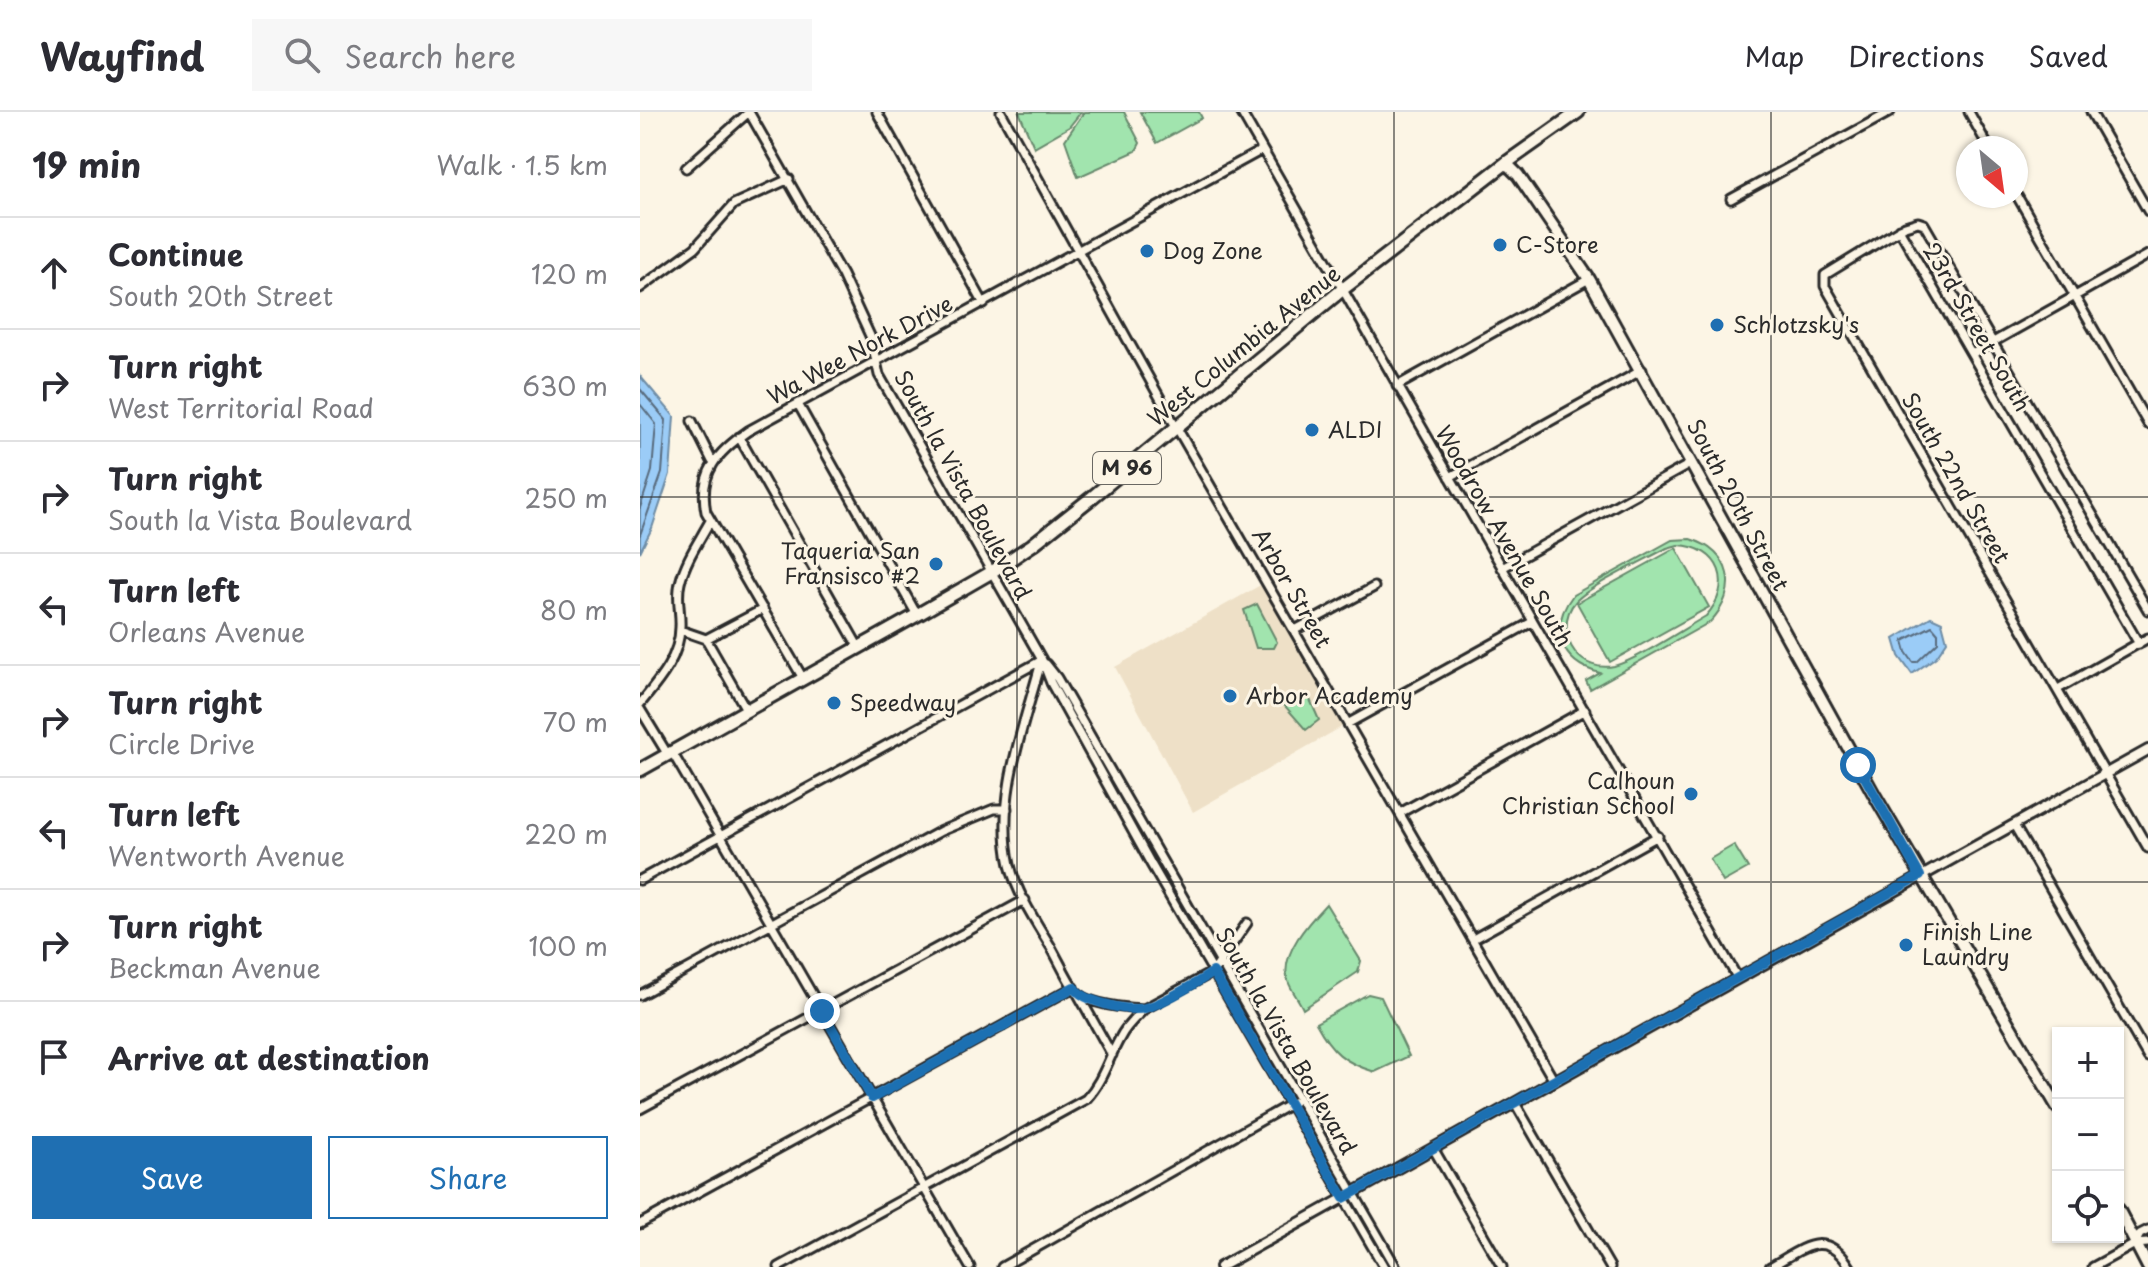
<!DOCTYPE html>
<meta charset="utf-8">
<style>
:root{--surface:#fff;--page:#f7f7f7;--text:#2b2b33;--muted:#7c7c81;--line:#e1e1e2;--accent:#1f6fb2}
body{margin:0;font-family:"Playpen Sans",sans-serif;background:var(--page);color:var(--text)}
.controls{position:absolute;right:24px;bottom:24px;display:grid;overflow:hidden;border-radius:0px;box-shadow:0 2px 6px #0004}
.controls button{width:72px;height:72px;display:grid;place-items:center;padding:0;border:0;border-bottom:2px solid var(--line);background:var(--surface);color:var(--text);font:40px sans-serif}
.compass{position:absolute;left:1316px;top:24px;width:72px;height:72px;border-radius:50%;background:var(--surface);box-shadow:0 2px 6px #0004;rotate:151deg}
.stop{position:absolute;width:24px;height:24px;margin:-18px;border:6px solid #1f6fb2;border-radius:50%;background:#fff}
.stop.end{background:#1f6fb2;border-color:#fff;box-shadow:0 2px 8px #0008}
.list{margin:0;padding:0;list-style:none}
h2{display:flex;justify-content:space-between;align-items:center;height:104px;margin:0;padding:0 32px;font-size:34px}
h2 small{font-size:26px;font-weight:400;color:var(--muted)}
.list li{display:grid;grid-template-columns:52px 1fr auto;gap:24px;align-items:center;box-sizing:border-box;height:112px;padding:0 32px;border-top:2px solid var(--line)}
.list b{display:block;font-size:30px;white-space:nowrap}
.list p{margin:0;font-size:26px;white-space:nowrap;color:var(--muted)}
.list em{font-size:26px;font-style:normal;color:var(--muted)}
.actions{display:flex;gap:16px;padding:24px 32px}
.actions a{flex:1;padding:18px 0;border:2px solid var(--accent);border-radius:0px;text-align:center;font-size:28px;color:var(--accent)}
.actions .main{background:var(--accent);color:#fff}
.icon{flex:none;width:44px;height:44px;fill:none;stroke:currentColor;stroke-width:2;stroke-linecap:round;stroke-linejoin:round}
.map{position:relative;flex:none;width:1508px;height:1155px;overflow:hidden}
header{display:flex;align-items:center;gap:48px;box-sizing:border-box;height:112px;padding:0 40px;background:var(--surface);border-bottom:2px solid var(--line)}
header strong{font-size:38px}
nav{display:flex;gap:44px;margin-inline-start:auto;font-size:28px}
.search{width:560px;height:72px;background:var(--page);display:flex;align-items:center;gap:20px;box-sizing:border-box;padding:0 28px;border-radius:0px;color:var(--muted);font-size:30px}
main{display:flex}
aside{flex:1;background:var(--surface)}
.map>svg:first-child{display:block}
.built{fill:#eee0c7}
.green{fill:#a1e4ae;stroke:#66886c;stroke-width:2;fill-rule:evenodd}
.water{fill:#9bccf7;stroke:#6e8ca5;stroke-width:2}
.lines{fill:none;stroke-linecap:round;stroke-linejoin:round}
.shore{stroke:#586b7d;stroke-width:2}
.minor-casing{stroke:#2b2b2b;stroke-width:13}
.tertiary-casing{stroke:#2b2b2b;stroke-width:14}
.secondary-casing{stroke:#2b2b2b;stroke-width:16}
.primary-casing{stroke:#2b2b2b;stroke-width:17}
.minor{stroke:#fcf5e5;stroke-width:7}
.tertiary{stroke:#fcf5e5;stroke-width:8}
.secondary{stroke:#fcf5e5;stroke-width:10}
.primary{stroke:#fcf5e5;stroke-width:11}
.route{stroke:#1f6fb2;stroke-width:10}
.grid{fill:none;stroke:#2b2b2b;stroke-width:2;stroke-opacity:0.55}
.poi-dot{fill:#1f6fb2;stroke:#fcf5e5;stroke-width:3}
.labels{text-anchor:middle;stroke-width:6;stroke-linejoin:round;paint-order:stroke}
.shield{fill:#fcf5e5;stroke:#6a6863;stroke-width:2}
.shield-label{font-size:20px;font-weight:bold;fill:#2b2b2b}
.poi-label{font-size:22px;fill:#2b2b2b;stroke:#fcf5e5;text-anchor:start}
.street-label{font-size:22px;fill:#2b2b2b;stroke:#fcf5e5}
</style>
<header>
<strong>Wayfind</strong>
<div class="search"><svg class="icon" aria-label="search" viewBox="0 0 24 24"><circle cx="10" cy="10" r="6"/><path d="M15 15l6 6"/></svg>Search here</div>
<nav><a>Map</a><a>Directions</a><a>Saved</a></nav>
</header>
<main>
<aside>
<h2>19 min<small>Walk · 1.5 km</small></h2>
<ul class="list">
<li><svg class="icon" aria-label="ahead" viewBox="0 0 24 24"><path d="M12 20V5M6 11l6-6 6 6"/></svg><div><b>Continue</b><p>South 20th Street</p></div><em>120 m</em></li>
<li><svg class="icon" aria-label="right" viewBox="0 0 24 24"><path d="M7 20v-9h11M14 6l5 5-5 5"/></svg><div><b>Turn right</b><p>West Territorial Road</p></div><em>630 m</em></li>
<li><svg class="icon" aria-label="right" viewBox="0 0 24 24"><path d="M7 20v-9h11M14 6l5 5-5 5"/></svg><div><b>Turn right</b><p>South la Vista Boulevard</p></div><em>250 m</em></li>
<li><svg class="icon" aria-label="left" viewBox="0 0 24 24"><path d="M17 20v-9H6M10 6l-5 5 5 5"/></svg><div><b>Turn left</b><p>Orleans Avenue</p></div><em>80 m</em></li>
<li><svg class="icon" aria-label="right" viewBox="0 0 24 24"><path d="M7 20v-9h11M14 6l5 5-5 5"/></svg><div><b>Turn right</b><p>Circle Drive</p></div><em>70 m</em></li>
<li><svg class="icon" aria-label="left" viewBox="0 0 24 24"><path d="M17 20v-9H6M10 6l-5 5 5 5"/></svg><div><b>Turn left</b><p>Wentworth Avenue</p></div><em>220 m</em></li>
<li><svg class="icon" aria-label="right" viewBox="0 0 24 24"><path d="M7 20v-9h11M14 6l5 5-5 5"/></svg><div><b>Turn right</b><p>Beckman Avenue</p></div><em>100 m</em></li>
<li><svg class="icon" aria-label="arrive" viewBox="0 0 24 24"><path d="M6 21V4h12l-3 4 3 4H6"/></svg><div><b>Arrive at destination</b></div></li>
</ul>
<div class="actions"><a class="main">Save</a><a>Share</a></div>
</aside>
<div class="map">
<svg width="1508" height="1155" viewBox="0 0 1508 1155">
<rect width="100%" height="100%" fill="#fcf5e5"/>
<filter id="ink" filterUnits="userSpaceOnUse"><feTurbulence type="fractalNoise" baseFrequency=".0125" numOctaves="2"/><feDisplacementMap in="SourceGraphic" scale="16" xChannelSelector="R" yChannelSelector="G"/><feConvolveMatrix kernelMatrix="1 2 1 2 8 2 1 2 1" color-interpolation-filters="sRGB"/></filter>
<g filter="url(#ink)">
<!-- built -->
<path class="built" d="M624 471 705 613 553 700 475 555Z"/>
<!-- green -->
<path class="green" d="M379 0H441L429 15 394 35Z
M444 0H484L500 31 496 39 438 65 425 28Z
M500 0H559L562 6 517 31Z
M1050 427C1092 439 1100 479 1070 510L950 577 946 569 960 561C920 551 908 516 933 483L1032 428ZM1038 433C1081 435 1094 473 1066 504 1043 517 997 548 974 554 959 557 944 552 935 540 924 526 923 503 936 489 951 473 1005 448 1027 436Z
M1036 436 1069 495 970 550 937 491Z
M617 492 637 530 634 536H616L604 498Z
M668 583 679 608 666 618 644 593Z
M1094 733 1108 756 1083 770 1070 747Z
M686 792 721 849 718 860 663 897C659 888 651 878 648 869 639 842 670 809 686 792Z
M728 882 741 885 769 944 735 960C704 951 691 939 676 911Z"/>
<!-- water -->
<path class="water" d="M0 264 34 304 30 362 12 416 0 440Z
M1291 505 1302 510 1307 529 1296 545 1272 562 1259 544 1254 527Z"/>
<g class="lines">
<!-- shore -->
<path class="shore" d="M0 277 26 308 22 361 0 423
M0 292 16 312 12 359 0 396
M1292 514 1298 521V530L1277 550H1273L1266 540 1263 529Z"/>
<!-- minor casing -->
<g class="minor-casing">
<path id="minor" d="M109 0 202 163 231 226 239 263 402 548 411 571 511 752 744 1155
M237 0 344 192
M361 0 530 304 914 969
M601 0 1097 865
M1329 0 1349 36
M1451 0 1508 99
M46 56 109 0
M1376 82 1508 312
M1091 87 1250 0
M1259 117 1499 532
M0 176 55 136 94 92 149 67
M1332 242 1508 143
M757 274 949 167
M158 292 277 503
M52 309 72 349
M99 325 219 536
M810 365 1002 258
M862 456 1052 351
M1508 498 1284 112 1278 110 1265 114 1185 163V174L1508 736
M40 518 66 527 123 497
M655 518 734 475
M66 527 107 599
M401 550C384 614 355 686 370 753 377 782 396 810 411 835 419 849 426 865 435 878 446 893 487 896 504 897
M406 552 417 566 756 1155
M164 568 66 400C58 360 78 340 108 319L622 38
M1418 577 1508 526
M0 592C18 570 40 545 40 515 41 500 36 486 40 471 45 449 59 429 70 409
M0 597 28 643
M709 611 892 510
M32 640 330 1155
M760 701 945 598
M1374 713 1508 945
M0 768 402 548
M833 827 1018 724
M438 882 472 943
M0 883 301 719 354 697H367
M875 991 970 1155
M0 997 385 788
M793 1036 862 1155
M0 1112 434 875
M1495 1132 1500 1122 1508 1118
M139 1155 446 987C463 969 468 947 480 926 485 915 496 905 504 897L573 860 607 811
M362 1155 654 990
M1130 1155C1163 1137 1185 1115 1210 1155
M1453 1155 1495 1132 1508 1131"/>
</g>
<!-- tertiary casing -->
<g class="tertiary-casing">
<path id="tertiary" d="M580 1155 1508 638"/>
</g>
<!-- secondary casing -->
<g class="secondary-casing">
<path id="secondary" d="M866 51 878 63 949 167 1235 684 1418 996
M1478 1097 1508 1155"/>
</g>
<!-- primary casing -->
<g class="primary-casing">
<path id="primary" d="M0 658 277 503 350 461 392 433 450 387 703 177 866 51 938 0"/>
</g>
<!-- minor -->
<use href="#minor" class="minor"/>
<!-- tertiary -->
<use href="#tertiary" class="tertiary"/>
<!-- secondary -->
<use href="#secondary" class="secondary"/>
<!-- primary -->
<use href="#primary" class="primary"/>
</g>
</g>
<g class="lines" filter="url(#ink)">
<!-- route -->
<path class="route" d="M182 899 232 986 434 875C443 890 489 900 505 896 520 893 560 869 573 860L704 1086 1280 764 1218 653"/>
</g>
<!-- grid -->
<path class="grid" d="M377 0V1155M754 0V1155M1131 0V1155M0 385H1508M0 770H1508"/>
<!-- markers -->
<g class="poi-dot">
<circle cx="860" cy="133" r="8"/>
<circle cx="507" cy="139" r="8"/>
<circle cx="1077" cy="213" r="8"/>
<circle cx="672" cy="318" r="8"/>
<circle cx="296" cy="452" r="8"/>
<circle cx="590" cy="584" r="8"/>
<circle cx="194" cy="591" r="8"/>
<circle cx="1051" cy="682" r="8"/>
<circle cx="1266" cy="833" r="8"/>
</g>
<g class="labels">
<!-- shield labels -->
<rect class="shield" x="453" y="340" width="68" height="32" rx="6"/>
<g class="shield-label">
<text x="487" y="363">M 96</text>
</g>
<!-- poi labels -->
<g class="poi-label">
<text x="876" y="141">C-Store</text>
<text x="523" y="147">Dog Zone</text>
<text x="1093" y="221">Schlotzsky's</text>
<text x="688" y="326">ALDI</text>
<text x="280" y="447" text-anchor="end">Taqueria San<tspan x="280" dy="25">Fransisco #2</tspan></text>
<text x="606" y="592">Arbor Academy</text>
<text x="210" y="599">Speedway</text>
<text x="1035" y="677" text-anchor="end">Calhoun<tspan x="1035" dy="25">Christian School</tspan></text>
<text x="1282" y="828">Finish Line<tspan x="1282" dy="25">Laundry</tspan></text>
</g>
<!-- street labels -->
<g class="street-label">
<text transform="translate(1337 215) rotate(60)" y="8">23rd Street South</text>
<text transform="translate(604 234) rotate(-39)" y="8">West Columbia Avenue</text>
<text transform="translate(220 238) rotate(-28)" y="8">Wa Wee Nork Drive</text>
<text transform="translate(1316 366) rotate(60)" y="8">South 22nd Street</text>
<text transform="translate(323 373) rotate(61)" y="8">South la Vista Boulevard</text>
<text transform="translate(1098 393) rotate(62)" y="8">South 20th Street</text>
<text transform="translate(864 424) rotate(60)" y="8">Woodrow Avenue South</text>
<text transform="translate(652 476) rotate(60)" y="8">Arbor Street</text>
<text transform="translate(646 929) rotate(60)" y="8">South la Vista Boulevard</text>
</g>
</g>
</svg>
<div class="controls">
<button>+</button>
<button>−</button>
<button><svg class="icon" aria-label="locate" viewBox="0 0 24 24"><circle cx="12" cy="12" r="6"/><path d="M12 2v4M12 18v4M2 12h4M18 12h4"/></svg></button>
</div>
<svg class="compass" viewBox="-18 -18 36 36"><path d="M0-13l5 13h-10z" fill="#e53935"/><path d="M0 13l5-13h-10z" fill="#7c7c81"/></svg>
<div class="stop" style="left:1218px;top:653px"></div>
<div class="stop end" style="left:182px;top:899px"></div>
</div>
</main>
